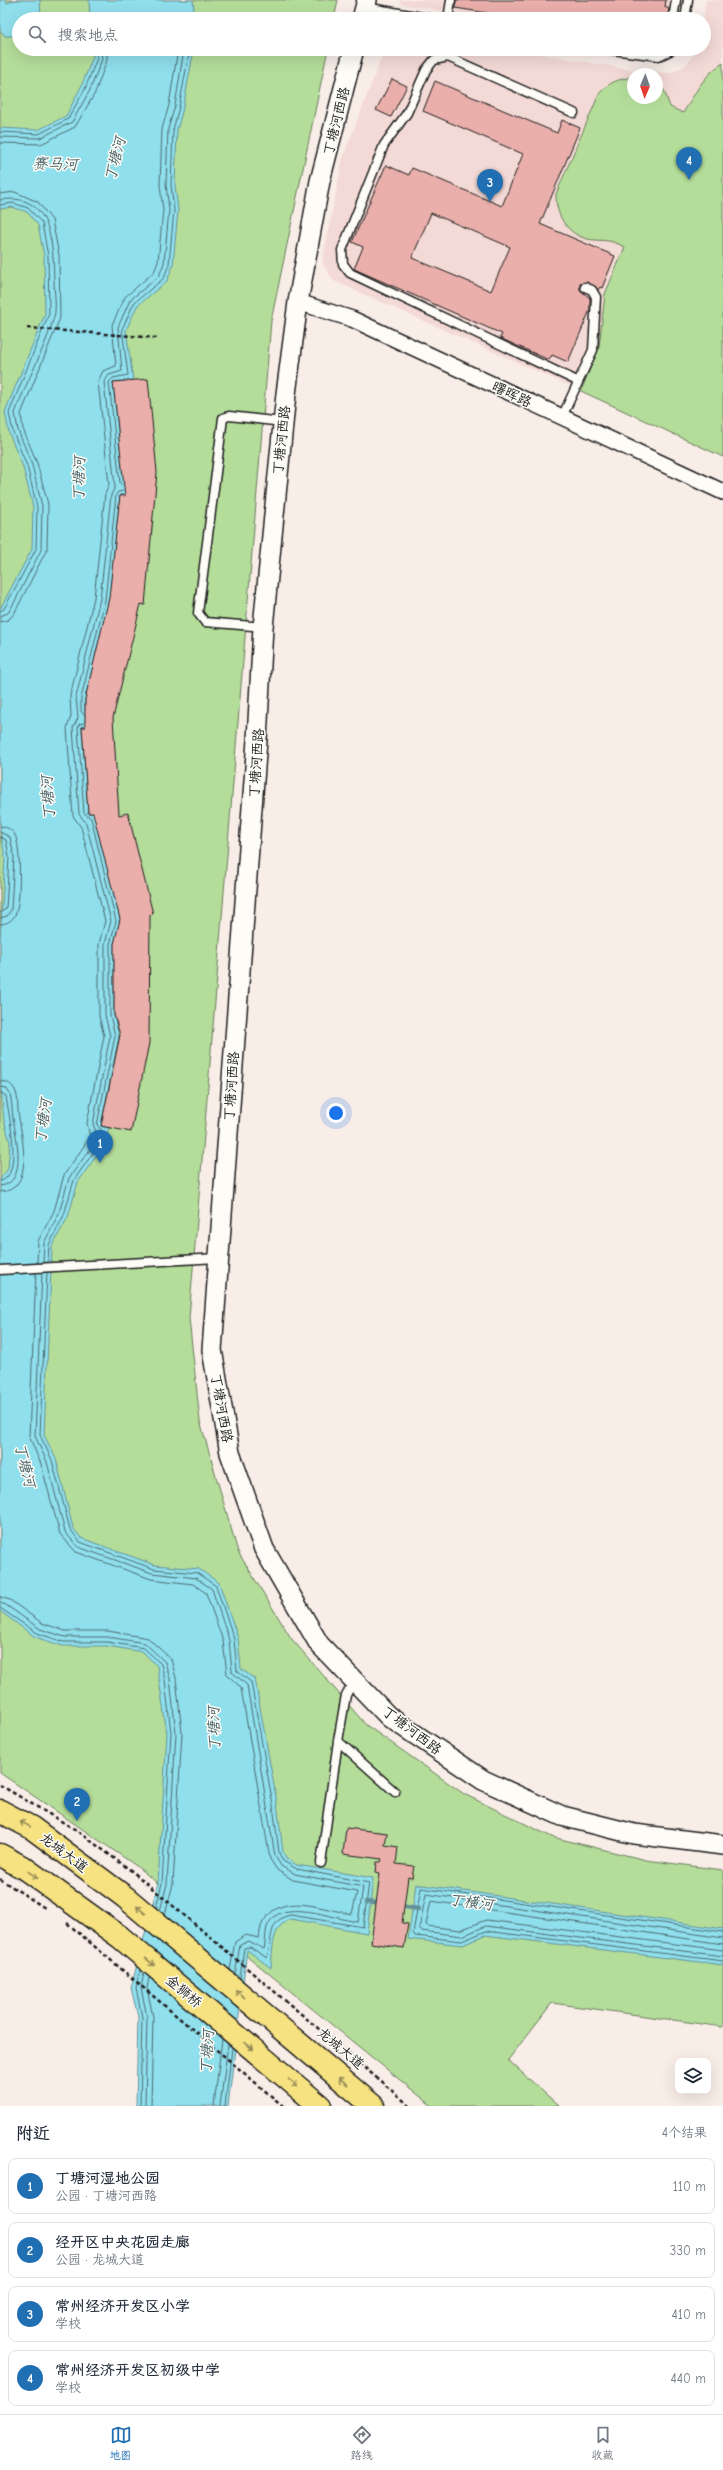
<!DOCTYPE html>
<html lang="zh">
<meta charset="utf-8">
<style>
:root{--surface:#fff;--page:#f2f2f3;--text:#1f2937;--muted:#747a83;--line:#e0e1e3;--accent:#1f6fb2}
body{margin:0;font-family:"Comic Neue","LXGW WenKai TC",sans-serif;background:var(--page);color:var(--text)}
.controls{position:absolute;right:12px;bottom:12px;display:grid;overflow:hidden;border-radius:8px;box-shadow:0 4px 16px #0002}
.controls button{width:36px;height:36px;display:grid;place-items:center;padding:0;border:0;border-bottom:1px solid var(--line);background:var(--surface);color:var(--text);font:20px sans-serif}
.compass{position:absolute;left:627px;top:68px;width:36px;height:36px;border-radius:50%;background:var(--surface);box-shadow:0 4px 16px #0002;rotate:182deg}
.you{position:absolute;left:336px;top:1113px;width:14px;height:14px;margin:-10px;border:3px solid #fff;border-radius:50%;background:#1a73e8;box-shadow:0 0 0 6px #1a73e833}
.badge{display:grid;place-items:center;width:26px;height:26px;border-radius:50%;background:var(--accent);color:#fff;font-size:13px;font-weight:700}
.pin{position:absolute;translate:-50% -33px;filter:drop-shadow(0 1px 2px #0008)}
.pin::after{content:'';position:absolute;top:21px;width:14px;height:12px;background:inherit;clip-path:polygon(0 0,100% 0,50% 100%)}
.list{margin:0;padding:0;list-style:none}
h2{display:flex;justify-content:space-between;align-items:center;height:52px;margin:0;padding:0 16px;font-size:17px}
h2 small{font-size:13px;font-weight:400;color:var(--muted)}
.list li{display:grid;grid-template-columns:26px 1fr auto;gap:12px;align-items:center;box-sizing:border-box;height:56px;margin:0 8px 8px;padding:0 8px;border:1px solid var(--line);border-radius:8px}
.list b{display:block;font-size:15px;white-space:nowrap}
.list p{margin:0;font-size:13px;white-space:nowrap;color:var(--muted)}
.list em{font-size:13px;font-style:normal;color:var(--muted)}
.icon{flex:none;width:22px;height:22px;fill:none;stroke:currentColor;stroke-width:2;stroke-linecap:round;stroke-linejoin:round}
.map{position:relative;flex:none;width:723px;height:2106px;overflow:hidden}
.search{position:absolute;background:var(--surface);box-shadow:0 4px 16px #0002;left:12px;right:12px;top:12px;height:44px;display:flex;align-items:center;gap:10px;box-sizing:border-box;padding:0 14px;border-radius:22px;color:var(--muted);font-size:15px}
.sheet{height:308px;background:var(--surface)}
nav{display:flex;justify-content:space-around;align-items:center;box-sizing:border-box;height:56px;border-top:1px solid var(--line);background:var(--surface);font-size:11px;color:var(--muted)}
nav a{display:grid;justify-items:center;gap:2px}
nav .on{color:var(--accent)}
.map>svg:first-child{display:block}
.built{fill:#f4dad6;fill-rule:evenodd}
.green{fill:#b4dd9a;stroke:#687c5b}
.water{fill:#90dfed;stroke:#629199}
.lines{fill:none;stroke-linecap:round;stroke-linejoin:round}
.shore{stroke:#4a6a70;stroke-width:1}
.stream{stroke:#629199;stroke-width:4.5}
.building{fill:#eaafab;stroke:#1c1c1c;fill-rule:evenodd}
.service-casing{stroke:#1c1c1c;stroke-width:11}
.minor-casing{stroke:#1c1c1c;stroke-width:18}
.tertiary-casing{stroke:#1c1c1c;stroke-width:22}
.primary-casing{stroke:#1c1c1c;stroke-width:25}
.path{stroke:#1c1c1c;stroke-width:2.5;stroke-dasharray:4 3;stroke-linecap:butt}
.service{stroke:#fdfcf7;stroke-width:8}
.minor{stroke:#fdfcf7;stroke-width:15}
.tertiary{stroke:#fdfcf7;stroke-width:19}
.primary{stroke:#f6e281;stroke-width:22}
.oneway{stroke:#948954}
.labels{text-anchor:middle;stroke-width:3;stroke-linejoin:round;paint-order:stroke}
.street-label{font-size:14px;fill:#1c1c1c;stroke:#fdfcf7}
.water-label{font-size:15px;font-style:italic;fill:#456065;stroke:#fdfcf7}
</style>
<div class="map">
<svg width="723" height="2106" viewBox="0 0 723 2106">
<rect width="100%" height="100%" fill="#f9ede8"/>
<filter id="ink" filterUnits="userSpaceOnUse"><feTurbulence type="fractalNoise" baseFrequency=".025" numOctaves="2"/><feDisplacementMap in="SourceGraphic" scale="8" xChannelSelector="R" yChannelSelector="G"/><feConvolveMatrix kernelMatrix="1 2 1 2 8 2 1 2 1" color-interpolation-filters="sRGB"/></filter>
<g filter="url(#ink)">
<!-- built -->
<path class="built" d="M399 0H680L677 19H491L402 4Z
M706 0H723V457L581 391 334 281 322 263 343 157 385 49H512L644 72 670 73 686 65 698 49H704L703 19ZM633 74H657V98H633Z"/>
<!-- green -->
<path class="green" d="M0 0H338L334 19H19V49H328L271 321 189 1318 200 1421 238 1552 291 1638 366 1725 464 1794 552 1837 646 1860 723 1870V2027L552 2003 508 2060 559 2106H432L135 1865 0 1773Z
M723 63V457L581 391 599 347 605 294 625 247C610 240 610 241 595 240 570 239 555 217 556 194L599 94C609 82 618 79 633 77V98H657V84L664 90 670 107 683 113C695 94 703 75 723 63Z"/>
<!-- water -->
<path class="water" d="M0 0H6L7 3 15 0H40L41 17 19 19V36H5L0 30Z
M89 0H193L195 19H90Z
M92 49H194L183 108 177 130 175 185 178 210 173 265 167 281 137 306 126 330 133 380 113 382 124 483 132 496 120 495 109 601 85 699V711L99 714 97 726 82 727 88 813H95L121 922 114 944V1015L119 1036 101 1126 109 1128 104 1145 78 1182 68 1217 52 1246 44 1435 56 1459 73 1528 81 1538 155 1565 199 1569 219 1583 238 1638 241 1669 255 1679 277 1803 283 1852 287 1859 297 1865 373 1878 367 1933 291 1919C271 1926 273 1949 271 1968L247 1950 228 2106H136L138 2017 131 1988 158 1883 167 1733 157 1666 143 1652 107 1646H63L35 1637 0 1611V1179L8 1169 10 1142 4 1120 1 1089 0 940 5 857 0 831V609L32 549 33 507 23 467 9 433 5 412 45 314 44 256 38 225 27 212 12 207 0 209V128L38 130 66 116 81 87 93 57Z
M416 1884 723 1929V1965L485 1935 463 1945 408 1939Z"/>
<g class="lines">
<!-- shore -->
<path class="shore" d="M0 132 39 134 68 119 85 89 97 58 96 49
M0 137 40 138 72 122 90 90 102 59 101 49
M0 143 41 144 75 127 95 93 107 60V49
M0 194 15 192 38 202 52 220 59 255 60 318 21 414 23 429 37 463 48 504 47 549 14 614 8 620 0 622
M0 200C52 191 53 244 54 281 54 292 57 307 54 317 45 349 26 382 15 413L18 430 32 465 42 506 41 550 14 603 8 613 0 616
M0 205 13 203 28 208 42 223 48 256 49 314 9 413 13 432 27 466 37 507 36 549 4 609 0 611
M123 487 120 483 109 382 113 378 128 375 122 329 134 303 164 278 169 264 174 210 171 185 173 130 179 107 190 49
M84 715 81 711V698L105 600 116 495 118 492 123 491
M0 826C6 827 12 829 15 835 21 846 21 905 15 915 12 921 6 924 0 924
M0 832 10 837 14 857 11 910 7 916 0 918
M0 837 6 840 9 857 6 909 0 913
M0 1081C6 1081 12 1084 15 1090 19 1098 17 1109 19 1118 22 1138 35 1191 0 1192
M0 1087 6 1088 10 1094C12 1102 12 1110 13 1118 15 1134 29 1184 0 1186
M0 1092 6 1096C8 1112 24 1178 0 1181
M48 1262 49 1245 64 1215 74 1180 100 1143 103 1132 97 1125 115 1036 110 1015V944L116 921 91 818 84 813 78 728 79 724 84 723
M37 1263 38 1241 54 1211 64 1175 90 1137 87 1123 104 1036 99 1016V944L105 921 81 827 73 816 67 728 71 716 70 696 94 598 105 494 109 485 98 381 103 371 116 366 112 325 125 297 154 272 158 262 163 210 160 185 162 129 169 105 178 49
M43 1263 44 1243 59 1213 69 1178 96 1141 97 1135 93 1124 110 1036 105 1015V944L111 921 86 823 79 814 73 728 78 718 76 697 100 599 111 495 115 487 104 382 109 375 122 371 118 327 130 300 159 276 164 263 169 210 166 185 168 129 175 106 184 49
M47 1272 40 1435 52 1460 70 1529 80 1542 154 1569 197 1573 216 1586 234 1639 237 1671 251 1682 273 1805 279 1853 283 1861 297 1869 369 1883 363 1927 291 1915C267 1919 273 1940 267 1958L250 1947 244 1948 240 1978
M36 1273 29 1436 41 1464 60 1534 76 1552 151 1579 193 1584 206 1593 223 1641 227 1674 241 1688 270 1859 277 1870 293 1880 357 1892 352 1914C323 1910 282 1890 263 1922 260 1927 260 1933 259 1938L245 1935 235 1942 230 1970
M42 1273 35 1436 47 1462 65 1532 78 1547 152 1573 196 1578 212 1589 229 1640 232 1672 247 1685 275 1856 281 1866 295 1874 363 1887 358 1922C333 1919 279 1895 267 1927 265 1934 266 1942 264 1949L249 1941 240 1945 235 1974
M0 1597 10 1600 42 1623 65 1631H108L148 1638 171 1659 176 1678 182 1733 173 1884 165 1915
M0 1603 6 1605 40 1629 65 1637H108L145 1643 165 1662 170 1679 176 1733 167 1884 160 1911
M0 1608 37 1633 64 1642H107L144 1648 161 1664 165 1680 171 1733 162 1883 156 1908
M723 1932 421 1888 413 1933 415 1936 462 1941 486 1931 723 1961
M723 1938 426 1894 419 1929 421 1931 462 1936 486 1926 723 1956
M723 1944 431 1901 426 1924 427 1926 460 1930 486 1920 723 1950
M140 1970 136 1988 142 2017 140 2106
M144 1973 141 1988 147 2017 145 2106
M149 1978 147 1988 153 2017 151 2106
M214 2106 222 2039
M220 2106 228 2044
M225 2106 232 2048"/>
<!-- stream -->
<path class="stream" d="M366 1902 382 1904
M400 1906 418 1909"/>
</g>
<!-- building -->
<path class="building" d="M456 0H666L665 7 669 9 667 19H526L455 8Z
M392 79 407 86 391 117 376 110Z
M435 81 557 133 562 120 580 128 540 224 615 256 602 288 600 287 598 290 587 282 580 284V290L590 298V310L568 362 552 355 549 360 513 344 500 338 502 334 354 269 363 247 352 242 386 165 409 175 412 168 502 206 523 154 423 111ZM431 213 510 247 491 291 412 258Z
M148 379 157 472 145 605 141 604 113 718 119 815 128 813 153 914 150 915 149 1043 131 1132 101 1126 120 1035 114 1015V944L120 919 93 813H88L82 727H85V699L109 598 120 495 125 496 113 382Z
M346 1828 387 1833 385 1845 398 1847 396 1864 414 1866 412 1878 408 1877 402 1923 408 1924 404 1948 371 1943 380 1873 376 1872 377 1862H381L382 1859 343 1854Z"/>
<g class="lines">
<!-- service casing -->
<g class="service-casing">
<path id="service" d="M365 7 433 19
M448 19 451 0
M673 19 676 0
M685 19 688 0
M605 49 659 56 674 49
M574 113 448 57 434 60 426 70 407 113 384 145 342 250 343 264 350 273 577 381
M562 417 593 350 596 297 592 290 585 287
M263 627 205 622 198 613 223 418 229 416 283 422
M0 1270 218 1258
M338 1741 395 1792
M321 1863 338 1741 346 1695 354 1680"/>
</g>
<!-- minor casing -->
<g class="minor-casing">
<path id="minor" d="M298 302 352 319 723 492"/>
</g>
<!-- tertiary casing -->
<g class="tertiary-casing">
<path id="tertiary" d="M362 19 367 0
M354 49 320 181 298 302 286 394 263 627 257 740 212 1350 230 1453 264 1549 319 1644 389 1717 483 1780 562 1816 634 1834 723 1845"/>
</g>
<!-- primary casing -->
<g class="primary-casing">
<path id="primary" d="M0 1811 32 1828 125 1897 373 2106
M0 1855 24 1868 120 1937 320 2106"/>
</g>
<!-- path -->
<path class="path" d="M27 328 157 338
M0 1785 76 1830 133 1872 410 2106
M0 1879 45 1908
M67 1923 283 2106"/>
<!-- service -->
<use href="#service" class="service"/>
<!-- minor -->
<use href="#minor" class="minor"/>
<!-- tertiary -->
<use href="#tertiary" class="tertiary"/>
<!-- primary -->
<use href="#primary" class="primary"/>
</g>
<!-- one-way arrows -->
<defs><path id="oneway-shaft" d="M-6 0H5M1.5-3L5.5 0L1.5 3" fill="none" stroke-width="1.6" stroke-linecap="round" stroke-linejoin="round"/></defs>
<g class="oneway">
<use href="#oneway-shaft" transform="translate(25 1824) rotate(-152)"/>
<use href="#oneway-shaft" transform="translate(33 1875) rotate(36)"/>
<use href="#oneway-shaft" transform="translate(141 1910) rotate(-140)"/>
<use href="#oneway-shaft" transform="translate(150 1962) rotate(40)"/>
<use href="#oneway-shaft" transform="translate(240 1994) rotate(-140)"/>
<use href="#oneway-shaft" transform="translate(249 2046) rotate(40)"/>
<use href="#oneway-shaft" transform="translate(343 2081) rotate(-140)"/>
<use href="#oneway-shaft" transform="translate(293 2083) rotate(40)"/>
</g>
</g>
<g class="labels">
<!-- street labels -->
<g class="street-label">
<text transform="translate(336 121) rotate(-76)" y="5">丁塘河西路</text>
<text transform="translate(512 394) rotate(25)" y="5">曙晖路</text>
<text transform="translate(281 440) rotate(-84)" y="5">丁塘河西路</text>
<text transform="translate(256 763) rotate(-86)" y="5">丁塘河西路</text>
<text transform="translate(231 1086) rotate(-86)" y="5">丁塘河西路</text>
<text transform="translate(222 1408) rotate(80)" y="5">丁塘河西路</text>
<text transform="translate(412 1730) rotate(37)" y="5">丁塘河西路</text>
<text transform="translate(64 1852) rotate(37)" y="5">龙城大道</text>
<text transform="translate(184 1991) rotate(40)" y="5">金狮桥</text>
<text transform="translate(341 2048) rotate(40)" y="5">龙城大道</text>
</g>
<!-- water labels -->
<g class="water-label">
<text transform="translate(115 159) rotate(-76)" y="5">丁塘河</text>
<text transform="translate(55 164) rotate(1)" y="5">赛马河</text>
<text transform="translate(79 479) rotate(-89)" y="5">丁塘河</text>
<text transform="translate(48 798) rotate(-94)" y="5">丁塘河</text>
<text transform="translate(43 1121) rotate(-82)" y="5">丁塘河</text>
<text transform="translate(25 1465) rotate(76)" y="5">丁塘河</text>
<text transform="translate(214 1729) rotate(-92)" y="5">丁塘河</text>
<text transform="translate(471 1902) rotate(7)" y="5">丁横河</text>
<text transform="translate(207 2052) rotate(-87)" y="5">丁塘河</text>
</g>
</g>
</svg>
<div class="controls">
<button><svg class="icon" aria-label="layers" viewBox="0 0 24 24"><path d="M12 4l9 5-9 5-9-5zM3 14l9 5 9-5"/></svg></button>
</div>
<svg class="compass" viewBox="-18 -18 36 36"><path d="M0-13l5 13h-10z" fill="#e53935"/><path d="M0 13l5-13h-10z" fill="#747a83"/></svg>
<div class="you"></div>
<div class="pin badge" style="left:100px;top:1163px">1</div>
<div class="pin badge" style="left:77px;top:1821px">2</div>
<div class="pin badge" style="left:490px;top:202px">3</div>
<div class="pin badge" style="left:689px;top:180px">4</div>
<div class="search"><svg class="icon" aria-label="search" viewBox="0 0 24 24"><circle cx="10" cy="10" r="6"/><path d="M15 15l6 6"/></svg>搜索地点</div>
</div>
<section class="sheet">
<h2>附近<small>4个结果</small></h2>
<ul class="list">
<li><span class="badge">1</span><div><b>丁塘河湿地公园</b><p>公园 · 丁塘河西路</p></div><em>110 m</em></li>
<li><span class="badge">2</span><div><b>经开区中央花园走廊</b><p>公园 · 龙城大道</p></div><em>330 m</em></li>
<li><span class="badge">3</span><div><b>常州经济开发区小学</b><p>学校</p></div><em>410 m</em></li>
<li><span class="badge">4</span><div><b>常州经济开发区初级中学</b><p>学校</p></div><em>440 m</em></li>
</ul>
</section>
<nav>
<a class="on"><svg class="icon" aria-label="map" viewBox="0 0 24 24"><path d="M3 6l6-2 6 2 6-2v14l-6 2-6-2-6 2zM9 4v14M15 6v14"/></svg>地图</a>
<a><svg class="icon" aria-label="directions" viewBox="0 0 24 24"><path d="M12 3l9 9-9 9-9-9zM9 14v-3h6M13 9l2 2-2 2"/></svg>路线</a>
<a><svg class="icon" aria-label="saved" viewBox="0 0 24 24"><path d="M7 4h10v16l-5-4-5 4z"/></svg>收藏</a>
</nav>
